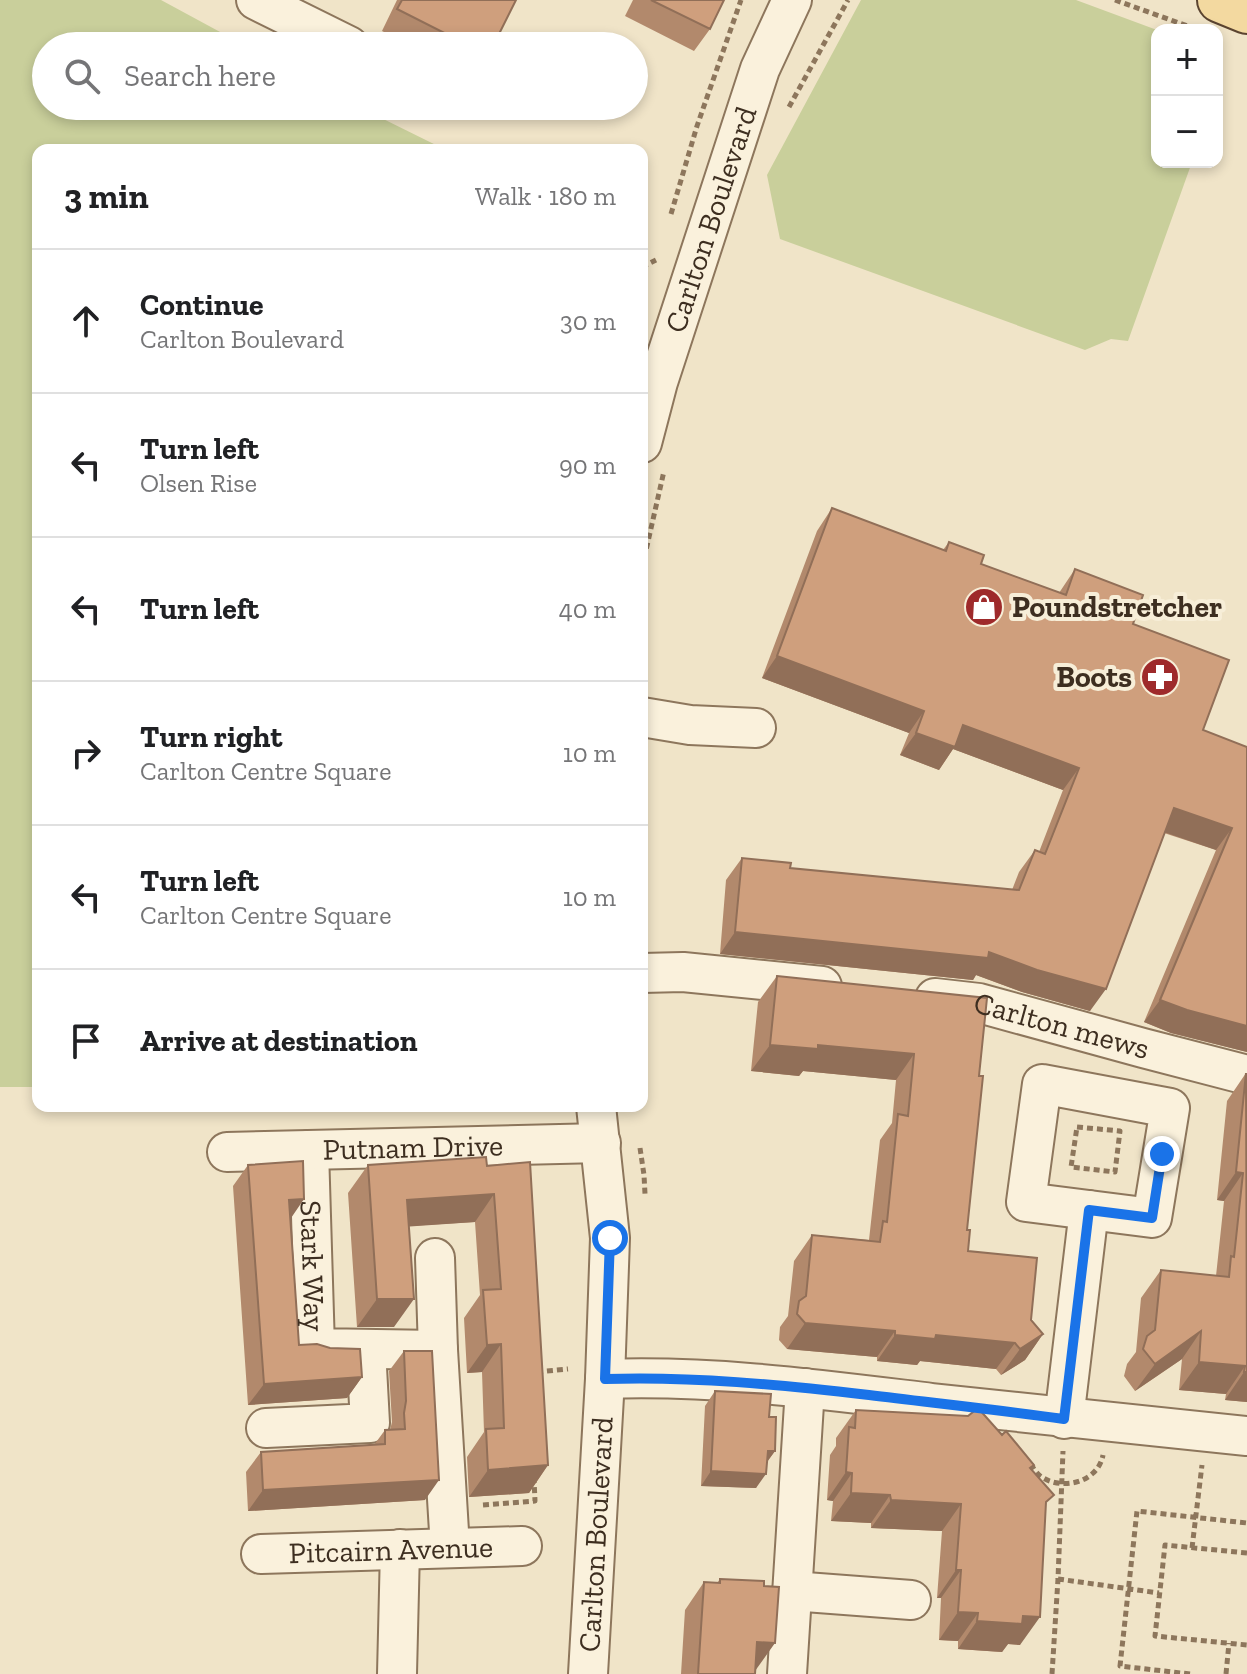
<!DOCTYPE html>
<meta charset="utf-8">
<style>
:root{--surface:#fff;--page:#f6f6f6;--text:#202124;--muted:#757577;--line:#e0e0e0}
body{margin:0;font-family:"Zilla Slab",serif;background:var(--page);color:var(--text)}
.controls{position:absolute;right:24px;top:24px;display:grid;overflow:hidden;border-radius:16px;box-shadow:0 4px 12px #0003}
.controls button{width:72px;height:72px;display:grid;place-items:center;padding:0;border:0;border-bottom:2px solid var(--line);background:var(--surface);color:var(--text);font:40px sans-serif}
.stop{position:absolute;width:24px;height:24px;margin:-18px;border:6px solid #1a73e8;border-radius:50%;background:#fff}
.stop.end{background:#1a73e8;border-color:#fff;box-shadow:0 2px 8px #0008}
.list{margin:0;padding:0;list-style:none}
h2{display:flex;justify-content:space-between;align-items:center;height:104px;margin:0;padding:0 32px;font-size:34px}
h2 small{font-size:26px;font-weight:400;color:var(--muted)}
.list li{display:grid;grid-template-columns:52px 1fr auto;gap:24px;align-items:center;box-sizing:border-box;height:144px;padding:0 32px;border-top:2px solid var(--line)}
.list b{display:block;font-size:30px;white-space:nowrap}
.list p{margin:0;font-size:26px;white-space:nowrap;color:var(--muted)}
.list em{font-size:26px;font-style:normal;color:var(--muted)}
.icon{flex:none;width:44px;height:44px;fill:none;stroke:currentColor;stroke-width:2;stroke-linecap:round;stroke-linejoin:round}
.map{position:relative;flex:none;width:1247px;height:1674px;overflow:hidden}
.search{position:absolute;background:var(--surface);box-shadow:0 4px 12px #0003;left:32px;top:32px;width:616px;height:88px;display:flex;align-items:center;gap:20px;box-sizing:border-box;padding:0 28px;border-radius:44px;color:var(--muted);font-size:30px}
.panel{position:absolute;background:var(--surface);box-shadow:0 4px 12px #0003;left:32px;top:144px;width:616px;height:968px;border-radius:16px}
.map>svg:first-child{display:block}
.green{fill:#c9cf9b}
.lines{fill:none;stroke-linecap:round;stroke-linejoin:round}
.minor-casing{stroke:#8d765c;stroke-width:42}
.major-casing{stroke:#5b4430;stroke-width:48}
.path{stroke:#8d765c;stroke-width:5;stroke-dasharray:6 4;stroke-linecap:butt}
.minor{stroke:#faf1dc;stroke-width:38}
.major{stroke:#f3d9a0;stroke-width:44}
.wall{fill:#b2896c}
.shaded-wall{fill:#916f58}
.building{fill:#cf9f7d;stroke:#916f58;stroke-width:2}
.route{stroke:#1a73e8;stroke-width:10}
.labels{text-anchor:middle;stroke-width:8;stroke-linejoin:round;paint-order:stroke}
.street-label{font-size:30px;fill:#3d2e20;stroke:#f7eed8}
.poi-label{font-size:30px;font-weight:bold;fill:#3d2e20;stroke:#f7eed8;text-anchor:start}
</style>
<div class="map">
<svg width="1247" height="1674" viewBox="0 0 1247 1674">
<rect width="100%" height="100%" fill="#f0e4c8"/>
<!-- green -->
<path class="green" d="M0 0H161L246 46H46V106H357L446 150H38V1087H0Z
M861 0H1076L1157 30V162H1192L1128 341 1111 339 1085 350 780 239 767 175Z"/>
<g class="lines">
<!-- minor casing -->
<g class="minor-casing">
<g id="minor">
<path d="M256 0 349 46"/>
<path id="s1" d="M642 443 658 382 760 69 792 0"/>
<path d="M642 717 690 725 756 728"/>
<path d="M642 973 683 972 822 986"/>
<path id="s2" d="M935 998 979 1003 1143 1048 1247 1075"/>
<path d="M1042 1084 1170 1108 1152 1218 1026 1202Z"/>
<path id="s3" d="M309 1150 315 1348 438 1350 450 1548"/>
<path id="s4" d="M227 1152 601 1143"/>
<path d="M435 1258 438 1350"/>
<path d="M605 1379C715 1375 824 1390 932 1403 1037 1415 1142 1426 1247 1436"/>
<path d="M1064 1419 1089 1210"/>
<path d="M266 1428 370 1423 366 1349"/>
<path id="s5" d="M261 1554 522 1546"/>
<path d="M792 1591 911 1600"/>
<path d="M397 1674 400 1549"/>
<path id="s6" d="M588 1674 605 1379 610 1238 596 1106"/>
<path d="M787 1674 805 1388"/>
</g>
</g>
<!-- major casing -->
<g class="major-casing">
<path id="major" d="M1220 0 1247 11"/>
</g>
<!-- path -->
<path class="path" d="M1115 0 1193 28
M789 107 848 0
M671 214 697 126 741 0
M642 267 656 260
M642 568 664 471
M1077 1127 1120 1131 1115 1172 1071 1167Z
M640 1148 644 1175 645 1194
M537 1372 568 1369
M1031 1464C1033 1468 1036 1472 1039 1475 1060 1492 1098 1483 1103 1455
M483 1505 535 1501 534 1479
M1192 1548 1202 1465
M1247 1553 1165 1545 1155 1636 1247 1645
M1058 1579 1159 1593
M1052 1674 1058 1579 1063 1451
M1190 1674 1120 1666 1137 1511 1247 1523
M1226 1674 1229 1643"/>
<!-- minor -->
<use href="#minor" class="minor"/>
<!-- major -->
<use href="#major" class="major"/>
</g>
<!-- wall -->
<path class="wall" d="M397 0H516L493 46H412L382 31Z
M633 0H724L710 29 694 51 625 16Z
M832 508 943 550 949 542 981 564 1059 593 1075 569 1133 624 1203 730 1247 747V1052L1171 1033 1144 1022 1216 850 1164 833 1090 1011 1022 992 976 975 973 980 720 954 726 880 742 858 790 868 1012 890 1019 872 1035 850 1039 852 1063 790 953 749 939 770 900 755 909 733 762 678 817 531Z
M777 976 979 1076 967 1230 968 1251 1043 1334 1025 1360 1001 1375 996 1369 920 1361 917 1365 877 1361V1357L787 1349 779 1340 780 1327 788 1316 794 1261 812 1235 869 1240 880 1140 892 1123 896 1080 803 1071 799 1076 751 1071 758 1002Z
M1246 1073 1247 1402 1225 1400 1226 1394 1179 1390 1182 1359 1135 1391 1124 1376 1127 1364 1136 1352 1141 1298 1161 1270 1216 1276 1224 1201 1217 1200 1227 1101Z
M530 1162 548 1465 529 1493 469 1497 467 1457 484 1432 482 1372 467 1373 464 1318 480 1295 475 1222 409 1226 394 1327H357L348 1193 368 1165 487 1166Z
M248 1165 291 1219 299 1345 362 1377 347 1398 248 1405 233 1186Z
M404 1351 425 1500 248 1511 246 1472 261 1452 374 1445 385 1430H390L392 1422 389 1371Z
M715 1391 769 1417 775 1451 767 1462 756 1488 701 1486 705 1406Z
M856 1410 1002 1435 1034 1465 1031 1469 1046 1506 1020 1645 1008 1644 1002 1652 958 1649V1641L939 1640 941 1598H937L942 1531 871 1528V1523L831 1521 833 1501 827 1500 830 1455 836 1446V1438Z
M720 1579 756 1671 755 1674H681L685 1610 704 1582 717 1583Z"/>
<!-- shaded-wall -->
<path class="shaded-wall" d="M777 656 924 711 909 733 762 678Z
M963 725 1079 768 1063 790 953 749 939 770 900 755 916 733Z
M1174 808 1232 828 1216 850 1158 830Z
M735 932 989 952 1106 989 1090 1011 1022 992 976 975 973 980 720 954Z
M1160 1000 1247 1026V1052L1171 1033 1144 1022Z
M770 1045H818L914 1054 896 1080 803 1071 799 1076 751 1071Z
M1236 1172 1243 1173 1224 1201 1217 1200Z
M494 1194 475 1222 388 1228 407 1200Z
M304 1199 289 1221V1200Z
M377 1299H414L394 1327H357Z
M805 1323 895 1331 877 1357 787 1349Z
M1201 1331 1182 1359 1135 1391 1155 1364Z
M1043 1334 1025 1360 1001 1375 1020 1349Z
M895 1335H936L1015 1343 996 1369 920 1361 917 1365 877 1361Z
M501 1344 482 1372 467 1373 487 1345Z
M1199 1362 1245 1366 1226 1394 1179 1390Z
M1244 1372H1247V1402L1225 1400Z
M362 1377 347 1398 248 1405 264 1384Z
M768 1451H775L764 1466Z
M548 1465 529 1493 469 1497 488 1470Z
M711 1471 766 1474 756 1488 701 1486Z
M846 1472 852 1473 833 1501 827 1500Z
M439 1480 425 1500 248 1511 263 1490Z
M851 1493 890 1495 871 1523 831 1521Z
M891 1500 961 1504 942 1531 871 1528Z
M956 1570H961L941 1598H937Z
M958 1612 978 1613 958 1641 939 1640Z
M1023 1616 1040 1617 1020 1645 1008 1644 1002 1652 958 1649 977 1621Z
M757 1642 775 1643 755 1671Z"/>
<!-- building -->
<path class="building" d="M402 0H516L493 46H470L397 9Z
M651 0H724L710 29Z
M832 508 946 551 949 542 984 555 981 564 1066 595 1075 569 1143 595 1133 624 1229 660 1203 730 1247 747V1026L1187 1010 1160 1000 1232 828 1174 808 1106 989 1037 970 989 952 988 958 735 932 742 858 791 863 790 868 1019 890 1035 850 1045 854 1079 768 963 725 955 747 916 733 924 711 777 656Z
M777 976 987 998 979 1076H983L967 1230H970L968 1251 1037 1258 1031 1320 1043 1334 1020 1349 1015 1343 936 1335 935 1339 895 1335V1331L805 1323 797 1314 799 1301 806 1296 812 1235 880 1242 883 1221 887 1222 898 1114 908 1116 914 1054 818 1045V1049L770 1045Z
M1246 1073 1247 1372H1244L1245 1366 1199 1362 1201 1331 1155 1364 1143 1349 1147 1336 1155 1330 1161 1270 1229 1277 1231 1256 1234 1257 1243 1173 1236 1172Z
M486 1157 487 1166 530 1162 548 1465 488 1470 486 1429 504 1428 501 1344 487 1345 483 1290 501 1289 494 1194 407 1200 414 1299H377L368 1165Z
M303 1161 304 1199 289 1200 299 1345 317 1344 330 1348 360 1349 362 1377 264 1384 248 1165Z
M404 1351H432L439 1480 263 1490 261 1452 385 1444V1430L405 1429 404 1413 406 1401Z
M715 1391 771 1394 769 1417H776L775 1451H768L766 1474 711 1471Z
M978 1408 1002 1435 1006 1431 1034 1465 1030 1468 1054 1495 1046 1502 1040 1617 1023 1616 1022 1624 977 1621 978 1613 958 1612 961 1570H956L961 1504 891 1500 890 1495 851 1493 852 1473 846 1472 849 1427 855 1428 856 1410 968 1416Z
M720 1579 764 1581V1586L779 1587 775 1643 757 1642 755 1674H698L704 1582 720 1583Z"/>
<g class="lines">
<!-- route -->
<path class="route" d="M610 1238 605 1379C693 1376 781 1385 869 1395 934 1403 999 1410 1064 1419L1089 1210 1152 1218 1162 1154"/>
</g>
<!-- icons -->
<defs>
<g id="shop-disc" transform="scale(2)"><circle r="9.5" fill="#9e2a2b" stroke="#f7eed8"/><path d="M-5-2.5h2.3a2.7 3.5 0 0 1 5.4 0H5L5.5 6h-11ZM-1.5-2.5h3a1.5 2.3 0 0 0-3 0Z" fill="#fff"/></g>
<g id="pharmacy-disc" transform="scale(2)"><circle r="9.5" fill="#9e2a2b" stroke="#f7eed8"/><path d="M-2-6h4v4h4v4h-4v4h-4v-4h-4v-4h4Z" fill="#fff"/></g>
</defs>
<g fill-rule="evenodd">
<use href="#shop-disc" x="984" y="607"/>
<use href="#pharmacy-disc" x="1160" y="677"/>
</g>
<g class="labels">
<!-- street labels -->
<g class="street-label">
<text dy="10" stroke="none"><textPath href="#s1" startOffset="234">Carlton Boulevard</textPath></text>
<text dy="10" stroke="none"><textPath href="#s2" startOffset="130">Carlton mews</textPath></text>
<text dy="10" stroke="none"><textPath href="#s4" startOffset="186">Putnam Drive</textPath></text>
<text dy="10" stroke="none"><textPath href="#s3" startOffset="116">Stark Way</textPath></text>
<text dy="10" stroke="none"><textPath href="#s6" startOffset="140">Carlton Boulevard</textPath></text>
<text dy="10" stroke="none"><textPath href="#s5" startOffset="130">Pitcairn Avenue</textPath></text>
</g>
<!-- poi labels -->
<g class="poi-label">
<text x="1012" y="617">Poundstretcher</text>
<text x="1132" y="687" text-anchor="end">Boots</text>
</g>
</g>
</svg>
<div class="controls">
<button>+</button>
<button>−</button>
</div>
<div class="stop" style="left:610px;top:1238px"></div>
<div class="stop end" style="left:1162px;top:1154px"></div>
<div class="search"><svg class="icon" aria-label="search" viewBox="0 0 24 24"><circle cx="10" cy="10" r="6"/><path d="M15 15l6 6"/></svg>Search here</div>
<section class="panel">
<h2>3 min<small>Walk · 180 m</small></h2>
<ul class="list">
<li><svg class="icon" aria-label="ahead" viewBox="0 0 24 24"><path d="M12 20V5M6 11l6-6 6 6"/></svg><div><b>Continue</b><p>Carlton Boulevard</p></div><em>30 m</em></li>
<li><svg class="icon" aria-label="left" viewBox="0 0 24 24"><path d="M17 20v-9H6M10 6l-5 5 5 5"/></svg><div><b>Turn left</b><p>Olsen Rise</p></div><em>90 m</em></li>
<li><svg class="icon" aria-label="left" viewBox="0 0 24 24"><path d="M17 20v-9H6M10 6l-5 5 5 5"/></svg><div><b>Turn left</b></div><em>40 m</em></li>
<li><svg class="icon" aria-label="right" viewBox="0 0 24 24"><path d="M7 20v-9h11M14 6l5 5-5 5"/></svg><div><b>Turn right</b><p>Carlton Centre Square</p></div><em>10 m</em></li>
<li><svg class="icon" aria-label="left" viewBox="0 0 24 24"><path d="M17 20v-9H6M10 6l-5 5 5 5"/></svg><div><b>Turn left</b><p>Carlton Centre Square</p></div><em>10 m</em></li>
<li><svg class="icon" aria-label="arrive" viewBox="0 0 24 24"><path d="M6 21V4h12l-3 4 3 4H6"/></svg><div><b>Arrive at destination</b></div></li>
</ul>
</section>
</div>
